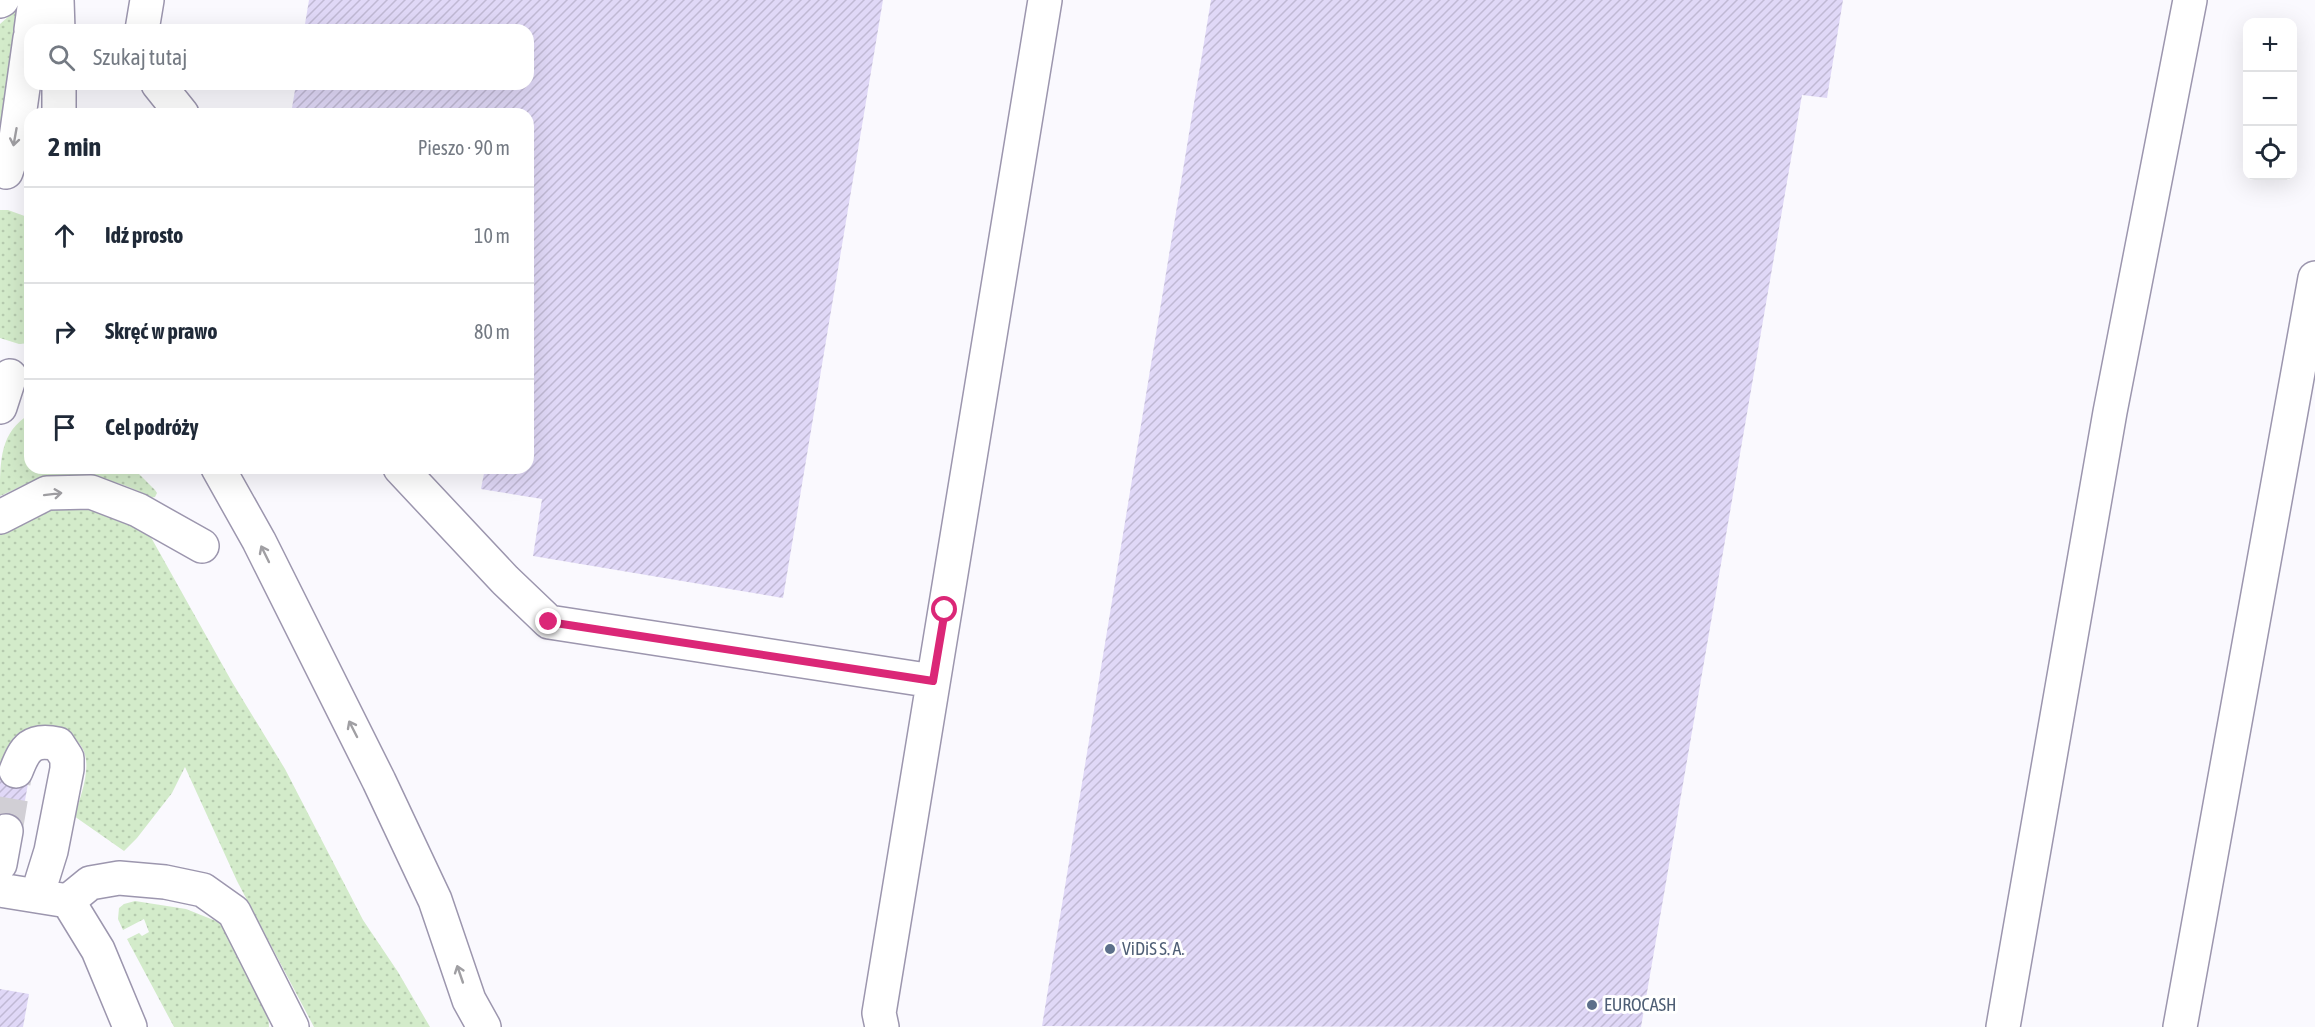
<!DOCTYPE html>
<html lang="pl">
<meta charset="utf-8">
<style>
:root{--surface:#fff;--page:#f6f6f7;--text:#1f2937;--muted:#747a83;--line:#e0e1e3}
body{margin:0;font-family:"Asap Condensed",sans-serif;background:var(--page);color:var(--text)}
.controls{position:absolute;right:18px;top:18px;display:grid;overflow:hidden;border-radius:12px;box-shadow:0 6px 24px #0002}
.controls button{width:54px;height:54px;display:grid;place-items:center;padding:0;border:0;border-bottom:2px solid var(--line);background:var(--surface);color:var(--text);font:30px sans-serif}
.stop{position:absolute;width:18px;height:18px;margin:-14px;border:4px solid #db2777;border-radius:50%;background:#fff}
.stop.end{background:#db2777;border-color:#fff;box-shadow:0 2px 6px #0008}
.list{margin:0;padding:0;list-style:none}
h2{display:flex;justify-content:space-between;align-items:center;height:78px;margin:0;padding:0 24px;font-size:26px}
h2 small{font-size:20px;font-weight:400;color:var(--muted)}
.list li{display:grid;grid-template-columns:39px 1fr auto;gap:18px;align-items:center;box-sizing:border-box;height:96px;padding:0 24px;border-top:2px solid var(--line)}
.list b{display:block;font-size:22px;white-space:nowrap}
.list em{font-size:20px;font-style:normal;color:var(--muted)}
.icon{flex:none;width:33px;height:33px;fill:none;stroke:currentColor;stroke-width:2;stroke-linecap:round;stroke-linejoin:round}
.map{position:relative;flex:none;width:2315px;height:1027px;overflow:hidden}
.search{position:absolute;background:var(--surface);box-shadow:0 6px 24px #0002;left:24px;top:24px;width:510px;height:66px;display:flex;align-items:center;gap:15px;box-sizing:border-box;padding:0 21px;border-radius:18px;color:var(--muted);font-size:22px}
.panel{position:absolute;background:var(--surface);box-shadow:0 6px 24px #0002;left:24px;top:108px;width:510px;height:366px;border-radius:18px}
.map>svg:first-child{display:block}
.grass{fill:url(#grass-dots)}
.building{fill:url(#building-hatch)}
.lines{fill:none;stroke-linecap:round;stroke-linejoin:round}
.minor-tunnel{stroke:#d1cfd5;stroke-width:33;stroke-dasharray:33 16;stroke-linecap:butt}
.minor-casing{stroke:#9c96ae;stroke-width:36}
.minor{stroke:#fff;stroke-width:33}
.oneway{stroke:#a09fa3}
.route{stroke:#db2777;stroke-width:8}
.service-dot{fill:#5c6f8a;stroke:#fff;stroke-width:2}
.labels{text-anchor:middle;stroke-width:6;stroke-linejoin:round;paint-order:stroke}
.service-label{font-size:18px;fill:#4e5e75;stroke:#fff;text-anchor:start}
</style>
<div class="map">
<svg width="2315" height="1027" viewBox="0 0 2315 1027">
<defs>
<pattern id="grass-dots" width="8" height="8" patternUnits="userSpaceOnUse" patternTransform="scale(1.5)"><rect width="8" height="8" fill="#d3ebca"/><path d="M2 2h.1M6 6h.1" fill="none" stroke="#b5caae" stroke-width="1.8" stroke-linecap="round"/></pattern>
<pattern id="building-hatch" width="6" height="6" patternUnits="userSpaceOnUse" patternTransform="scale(1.5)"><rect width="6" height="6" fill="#e0d8f7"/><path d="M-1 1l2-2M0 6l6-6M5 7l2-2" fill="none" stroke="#c0b9d4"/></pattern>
</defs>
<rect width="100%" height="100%" fill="#faf9fe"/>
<!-- grass -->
<path class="grass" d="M18 8 6 120 0 127V24Z
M0 210H8L30 218V343L19 344 0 338Z
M30 414V468H133L155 490 157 493 155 497 150 498C127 481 70 469 43 478 28 482 14 490 0 496 0 460 0 432 30 414Z
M90 508 148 532 232 682 285 769 363 920 398 972 430 1027H314L237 881 185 767 172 793 137 838 124 851 74 816C80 799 90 773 85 755 82 739 57 724 41 726 32 727 22 732 14 737L5 763 0 762V528L36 509Z
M135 901 186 909 221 923 234 940 268 1008 269 1027H174L127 939 139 933 142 936 149 932 144 919 123 930 118 919 119 908 124 904Z"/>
<!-- building -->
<path class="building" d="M309 0H883L783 598 533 556 542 499 481 489 485 468H528V114H291L296 84H528V30H304Z
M1211 0H1843L1827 98 1802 95 1641 1027 1042 1026Z
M30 773 19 833 0 830V776Z
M0 989 29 994 23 1027H0Z"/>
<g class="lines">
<!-- minor-tunnel -->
<path class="minor-tunnel" d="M6 831 16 771"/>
<!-- minor casing -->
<g class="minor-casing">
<path id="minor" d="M57 0 58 30
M0 1 2 0
M31 30 35 0
M142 30 147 0
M59 84V114
M158 84 182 114
M6 172 15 145 30 38
M0 407 10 376
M218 468 259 541 379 781 435 900 469 1000 484 1027
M400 468 505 580 549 622 933 681
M0 517 47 493 91 492 138 510 202 546
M16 771C25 748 31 738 58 744L67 758V769L51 851 37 896
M0 864 6 831
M0 890 68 901 90 883 119 878 165 882 203 890 234 912 292 1027
M68 901 98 950 130 1027
M882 1027 879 1013 1045 0
M2003 1027 2110 412 2190 0
M2180 1027 2315 278"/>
</g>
<!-- minor -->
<use href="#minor" class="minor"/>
</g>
<!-- one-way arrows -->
<defs><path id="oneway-shaft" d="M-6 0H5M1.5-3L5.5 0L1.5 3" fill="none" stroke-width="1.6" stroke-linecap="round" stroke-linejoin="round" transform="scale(1.5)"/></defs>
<g class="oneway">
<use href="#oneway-shaft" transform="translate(15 137) rotate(100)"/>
<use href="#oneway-shaft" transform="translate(53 494) rotate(-7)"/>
<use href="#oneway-shaft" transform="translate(265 554) rotate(-116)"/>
<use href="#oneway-shaft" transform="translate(353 729) rotate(-117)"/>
<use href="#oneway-shaft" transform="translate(460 974) rotate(-109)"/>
</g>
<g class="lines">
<!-- route -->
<path class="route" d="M549 622 933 681 945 610"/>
</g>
<!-- markers -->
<g class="service-dot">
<circle cx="1110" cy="949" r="6"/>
<circle cx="1592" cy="1005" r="6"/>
</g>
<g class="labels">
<!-- service labels -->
<g class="service-label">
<text x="1122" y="955">ViDiS S. A.</text>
<text x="1604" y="1011">EUROCASH</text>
</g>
</g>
</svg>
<div class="controls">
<button>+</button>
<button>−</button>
<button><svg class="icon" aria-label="locate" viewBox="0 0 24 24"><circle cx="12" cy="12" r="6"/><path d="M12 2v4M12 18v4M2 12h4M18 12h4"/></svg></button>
</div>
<div class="stop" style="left:945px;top:610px"></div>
<div class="stop end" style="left:549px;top:622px"></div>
<div class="search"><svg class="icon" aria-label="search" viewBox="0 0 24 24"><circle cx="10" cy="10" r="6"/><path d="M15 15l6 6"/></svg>Szukaj tutaj</div>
<section class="panel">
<h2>2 min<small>Pieszo · 90 m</small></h2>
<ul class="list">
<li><svg class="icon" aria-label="ahead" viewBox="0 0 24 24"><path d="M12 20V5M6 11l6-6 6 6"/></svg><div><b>Idź prosto</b></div><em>10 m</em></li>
<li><svg class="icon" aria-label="right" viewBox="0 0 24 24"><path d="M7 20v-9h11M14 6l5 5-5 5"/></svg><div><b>Skręć w prawo</b></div><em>80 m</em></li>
<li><svg class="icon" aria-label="arrive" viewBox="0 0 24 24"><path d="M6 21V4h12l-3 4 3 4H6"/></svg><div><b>Cel podróży</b></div></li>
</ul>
</section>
</div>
